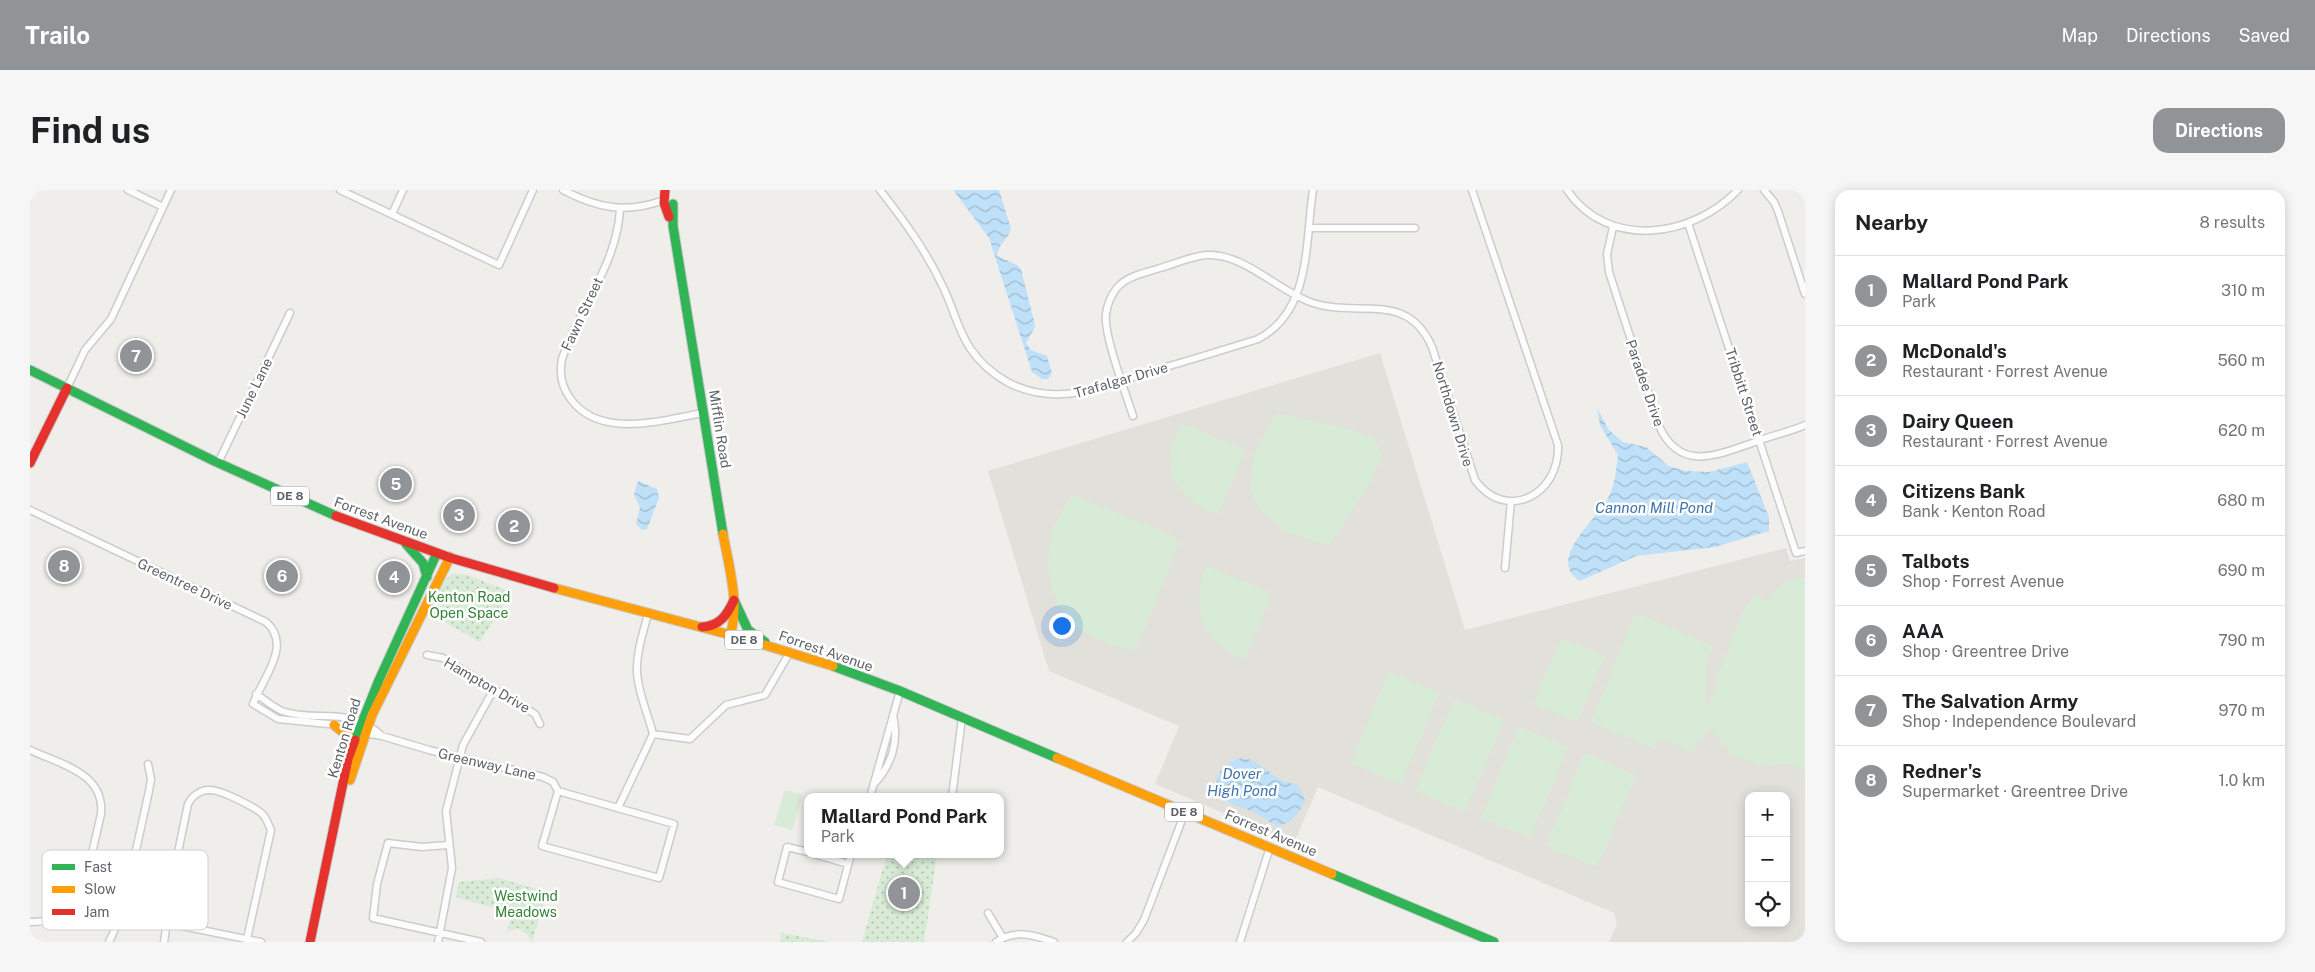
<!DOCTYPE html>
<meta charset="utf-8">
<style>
:root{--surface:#fff;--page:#f6f6f6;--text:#202124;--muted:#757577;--line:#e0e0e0;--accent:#919496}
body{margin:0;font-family:"Public Sans",sans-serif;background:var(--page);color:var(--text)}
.controls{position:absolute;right:15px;bottom:15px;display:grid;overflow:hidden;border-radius:10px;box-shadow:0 2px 12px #0003}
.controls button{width:45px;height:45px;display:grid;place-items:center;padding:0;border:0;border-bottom:1px solid var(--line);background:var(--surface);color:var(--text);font:25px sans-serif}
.you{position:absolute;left:1031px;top:435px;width:18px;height:18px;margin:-12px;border:4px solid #fff;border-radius:50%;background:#1a73e8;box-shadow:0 0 0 8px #1a73e833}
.badge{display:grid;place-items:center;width:32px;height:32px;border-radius:50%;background:var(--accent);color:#fff;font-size:16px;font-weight:700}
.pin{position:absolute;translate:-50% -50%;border:2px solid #fff;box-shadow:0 1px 5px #0006}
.popup{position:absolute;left:774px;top:603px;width:200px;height:65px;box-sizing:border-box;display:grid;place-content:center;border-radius:10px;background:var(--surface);filter:drop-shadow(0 1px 4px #0005);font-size:16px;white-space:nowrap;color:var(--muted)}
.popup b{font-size:19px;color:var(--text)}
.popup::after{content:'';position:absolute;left:50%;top:100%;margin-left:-10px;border:10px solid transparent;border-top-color:var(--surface)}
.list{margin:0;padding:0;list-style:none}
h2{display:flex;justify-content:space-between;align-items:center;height:65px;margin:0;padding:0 20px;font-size:21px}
h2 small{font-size:16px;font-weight:400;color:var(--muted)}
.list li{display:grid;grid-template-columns:32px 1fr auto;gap:15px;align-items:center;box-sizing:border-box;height:70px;padding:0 20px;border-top:1px solid var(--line)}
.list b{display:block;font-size:19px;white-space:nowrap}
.list p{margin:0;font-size:16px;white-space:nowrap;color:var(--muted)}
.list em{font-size:16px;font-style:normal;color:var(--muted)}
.icon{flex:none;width:28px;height:28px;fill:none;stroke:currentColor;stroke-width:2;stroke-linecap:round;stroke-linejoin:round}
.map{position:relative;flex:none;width:1775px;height:752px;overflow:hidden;border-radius:15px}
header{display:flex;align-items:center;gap:30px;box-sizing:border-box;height:70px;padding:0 25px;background:var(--accent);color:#fff}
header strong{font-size:24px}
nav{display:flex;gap:28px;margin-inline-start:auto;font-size:18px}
.intro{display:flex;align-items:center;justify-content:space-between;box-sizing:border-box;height:120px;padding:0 30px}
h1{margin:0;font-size:35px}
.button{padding:12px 22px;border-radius:15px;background:var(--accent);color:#fff;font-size:18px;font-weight:700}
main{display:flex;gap:30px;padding:0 30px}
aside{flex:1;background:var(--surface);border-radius:15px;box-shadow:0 2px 12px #0003}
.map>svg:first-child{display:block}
.education{fill:#e2e0da;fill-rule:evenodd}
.park{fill:url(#park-dots)}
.pitch{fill:#d8ebd6}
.water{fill:url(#water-waves)}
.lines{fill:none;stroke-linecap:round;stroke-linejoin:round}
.street-casing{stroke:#cbcccc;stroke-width:9}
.fast-casing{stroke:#cacacb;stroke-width:11}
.slow-casing{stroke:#cacacb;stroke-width:11}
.jam-casing{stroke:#cacacb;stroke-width:11}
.street{stroke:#fdfcfc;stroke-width:6}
.fast{stroke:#30b455;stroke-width:9}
.slow{stroke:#ff9f0a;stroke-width:9}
.jam{stroke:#e5322d;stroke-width:9}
.labels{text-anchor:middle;stroke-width:5;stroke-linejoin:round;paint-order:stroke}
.shield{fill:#fff;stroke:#8f9295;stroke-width:1}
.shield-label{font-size:12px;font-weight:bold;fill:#5f6368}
.street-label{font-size:14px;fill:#5f6368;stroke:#fff}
.park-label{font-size:14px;fill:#348238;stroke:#fff}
.water-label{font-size:15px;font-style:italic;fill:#4174aa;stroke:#fff}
.key{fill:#fff;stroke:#cfd0d2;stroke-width:1}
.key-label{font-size:14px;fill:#5f6368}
</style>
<header>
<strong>Trailo</strong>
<nav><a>Map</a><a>Directions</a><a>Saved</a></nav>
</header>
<div class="intro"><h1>Find us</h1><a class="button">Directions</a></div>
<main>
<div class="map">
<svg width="1775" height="752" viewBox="0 0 1775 752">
<defs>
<pattern id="park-dots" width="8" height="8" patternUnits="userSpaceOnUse" patternTransform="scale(1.25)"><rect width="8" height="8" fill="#d8ebd6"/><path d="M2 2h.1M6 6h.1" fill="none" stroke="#b2c2b1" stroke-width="1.8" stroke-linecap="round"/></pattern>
<pattern id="water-waves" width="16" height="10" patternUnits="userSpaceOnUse" patternTransform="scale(1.25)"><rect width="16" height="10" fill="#bfe0f9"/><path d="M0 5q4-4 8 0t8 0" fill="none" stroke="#9eb9cd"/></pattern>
</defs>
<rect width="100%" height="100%" fill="#efeeea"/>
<!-- education -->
<path class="education" d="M1350 163 1435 440 1756 358 1760 371 1775 368V752H1579L1587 734 1584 723 1288 597 1264 653 1125 594 1149 536 1019 481 958 281ZM1719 606H1756V733H1719Z"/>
<!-- park -->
<path class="park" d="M422 384H434L481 402 450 452 399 423 415 390Z
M857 664H907L894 752H832Z
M469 688 517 702 502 752 497 744 488 738 477 742 482 723 426 707 429 692Z
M751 743 800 752H750Z"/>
<!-- pitch -->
<path class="pitch" d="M1246 223 1320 239 1346 250 1352 265 1341 291 1299 356 1255 341 1230 320 1220 296 1224 264Z
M1151 234 1212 258 1214 264 1187 325C1163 316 1137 293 1141 264 1142 254 1147 243 1151 234Z
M1043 305 1146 347 1149 353 1105 461C1082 456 1059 448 1042 432 1008 398 1013 339 1043 305Z
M1176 376 1236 400 1240 410 1214 470C1172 452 1160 418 1176 376Z
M1775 387V580L1759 573 1745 575H1733L1732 577 1698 563 1699 559 1684 542 1677 538 1671 552 1667 550 1663 559 1668 561 1667 564 1630 548 1625 559 1561 532 1606 423 1683 456 1676 473 1677 502 1673 511 1679 514 1690 490 1686 488 1717 414 1720 415 1724 405 1739 410C1746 396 1760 388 1775 387Z
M1532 448 1575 466 1547 532 1503 514Z
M1359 482 1409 503 1371 594 1321 573Z
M1424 509 1474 530 1435 622 1385 601Z
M1489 537 1538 557 1500 648 1451 628Z
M1555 563 1606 585 1567 677 1516 656Z
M755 600 773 605 762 640 744 635Z"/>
<!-- water -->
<path class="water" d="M923 0H969L981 38C979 49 968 54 967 66L987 75 991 79 1004 131 1005 137 996 153 1001 160 1017 166 1022 183 1018 189H1012L1002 182 959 48Z
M1567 218 1579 240 1593 252 1616 257 1639 276 1656 281 1679 282 1717 272 1739 327V341L1685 357 1606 366 1550 391C1516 370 1565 331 1577 310 1585 297 1586 280 1588 265L1570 235Z
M608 291 627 299 629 308 617 339 612 340 606 334 610 318 604 304Z
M1212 568 1222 570 1252 591 1268 595 1275 610C1270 622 1261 634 1247 636 1238 632 1232 626 1223 622 1209 615 1177 611 1188 586 1193 574 1200 571 1212 568Z"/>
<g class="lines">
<!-- street casing -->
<g class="street-casing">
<path id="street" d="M98 0 133 17
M310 0 469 75 503 0
M533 0C567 18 596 24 634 10
M850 0C875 32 897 62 914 99 923 118 928 140 940 158 950 173 964 185 979 193 1029 218 1073 196 1122 181 1157 171 1193 160 1228 149 1282 121 1275 51 1283 0
M1537 0C1578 60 1662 48 1708 0
M1734 0 1744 12 1748 21 1775 104
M590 18C588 73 549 118 532 169 529 184 531 196 540 208 569 250 632 230 673 223
M362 24 373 0
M1658 33 1766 363 1775 361
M1583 37 1577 64 1579 82 1629 236C1651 284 1689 264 1728 251 1743 245 1760 242 1775 235
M1279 38H1385
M37 198 55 160 81 129 141 0
M1103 226C1096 204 1073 143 1076 124 1077 116 1081 106 1086 99 1096 86 1115 83 1130 78 1145 74 1161 66 1177 65 1214 63 1249 102 1283 113 1329 128 1377 100 1402 157L1445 290C1476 333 1530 305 1528 255L1442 0
M188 273 260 123
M0 320 236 432C263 455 232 489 223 514L248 529 318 536 335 543 352 546 399 560 513 587 523 592 528 601 644 634 629 688 512 656 528 601
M1475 378 1481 311
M397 465 413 468 505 524 510 534
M226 504C235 510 243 517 252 521 289 533 317 515 351 545
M623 544 660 549 696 515 735 505 760 462
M0 560C30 574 75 583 71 624L51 711C39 731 22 731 0 732
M844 594C862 575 869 551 863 525
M840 607 870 501
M922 607 932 528
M588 618 623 544C618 524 608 503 607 482 606 463 613 443 618 424
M418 655 392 657 358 653 347 694 343 728 451 752
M778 662 757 657 748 692 809 709 821 664
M784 664 818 674
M958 723 973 748
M137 733 231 752
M79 752 92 724 119 601 121 589 118 574
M134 752 146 672 158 614C162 606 171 599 180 600 191 600 228 618 234 626 237 630 239 636 241 640L217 749
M408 752 422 678 416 621 433 555 464 499
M966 752C985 739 1004 745 1024 752
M1097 752 1106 743 1114 730 1155 622
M1210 752 1240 657"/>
</g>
<!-- fast casing -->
<g class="fast-casing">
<path id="fast" d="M643 14V36L693 344
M0 180 184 271 306 326
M376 354 393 373 397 387
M704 410 718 440 735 452
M803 476 870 501 1027 568
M325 550 349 490 407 363
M1302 684 1464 752"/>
</g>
<!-- slow casing -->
<g class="slow-casing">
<path id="slow" d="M693 344C699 377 710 413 700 446
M524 398 712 448 803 476
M304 535 319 547 320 557
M1027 568 1302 684
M320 590 342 525 420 367"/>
</g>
<!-- jam casing -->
<g class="jam-casing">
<path id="jam" d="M635 0 634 13 639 27
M0 273 37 198
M306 326 421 368 524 398
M672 437C690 436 697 425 704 410
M280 752 318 569 325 550"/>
</g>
<!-- street -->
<use href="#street" class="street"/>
<!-- fast -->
<use href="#fast" class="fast"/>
<!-- slow -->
<use href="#slow" class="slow"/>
<!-- jam -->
<use href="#jam" class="jam"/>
</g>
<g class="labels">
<!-- shield labels -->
<g class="shield">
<rect x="241" y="296.5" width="38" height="19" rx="4"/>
<rect x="695" y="440.5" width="38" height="19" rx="4"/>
<rect x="1135" y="612.5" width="38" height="19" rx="4"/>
</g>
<g class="shield-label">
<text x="260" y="310">DE 8</text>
<text x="714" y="454">DE 8</text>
<text x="1154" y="626">DE 8</text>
</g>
<!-- street labels -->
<g class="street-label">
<text transform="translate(552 124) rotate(-65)" y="5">Fawn Street</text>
<text transform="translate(1091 190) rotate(-16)" y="5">Trafalgar Drive</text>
<text transform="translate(1615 193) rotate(71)" y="5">Paradee Drive</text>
<text transform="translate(224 198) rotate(-64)" y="5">June Lane</text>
<text transform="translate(1714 202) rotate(72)" y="5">Tribbitt Street</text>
<text transform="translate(1423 224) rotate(73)" y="5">Northdown Drive</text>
<text transform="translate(690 239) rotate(81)" y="5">Mifflin Road</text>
<text transform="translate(351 328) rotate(20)" y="5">Forrest Avenue</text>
<text transform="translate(155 394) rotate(25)" y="5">Greentree Drive</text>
<text transform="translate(796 461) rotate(19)" y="5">Forrest Avenue</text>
<text transform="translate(457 495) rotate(30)" y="5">Hampton Drive</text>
<text transform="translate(314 548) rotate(-73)" y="5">Kenton Road</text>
<text transform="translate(457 574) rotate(13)" y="5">Greenway Lane</text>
<text transform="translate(1241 643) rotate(23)" y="5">Forrest Avenue</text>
</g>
<!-- park labels -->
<g class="park-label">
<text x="439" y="412">Kenton Road<tspan x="439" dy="16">Open Space</tspan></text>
<text x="496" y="711">Westwind<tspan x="496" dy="16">Meadows</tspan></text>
</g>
<!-- water labels -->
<g class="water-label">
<text x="1624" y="323">Cannon Mill Pond</text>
<text x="1212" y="589">Dover<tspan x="1212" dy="17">High Pond</tspan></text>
</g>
</g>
<!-- legend -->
<rect x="12" y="660" width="166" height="80" rx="8" class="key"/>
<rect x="22" y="674" width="23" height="6" fill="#30b455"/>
<rect x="22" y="696" width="23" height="7" fill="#ff9f0a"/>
<rect x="22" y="719" width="23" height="6" fill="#e5322d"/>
<g class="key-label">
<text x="54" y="682">Fast</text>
<text x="54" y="704">Slow</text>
<text x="54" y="727">Jam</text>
</g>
</svg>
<div class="controls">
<button>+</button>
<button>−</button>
<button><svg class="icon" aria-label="locate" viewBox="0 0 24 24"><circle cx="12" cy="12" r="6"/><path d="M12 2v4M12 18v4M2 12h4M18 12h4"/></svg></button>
</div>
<div class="you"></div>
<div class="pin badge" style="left:874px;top:703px">1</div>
<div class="popup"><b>Mallard Pond Park</b>Park</div>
<div class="pin badge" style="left:484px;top:336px">2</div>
<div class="pin badge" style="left:429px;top:325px">3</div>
<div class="pin badge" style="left:364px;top:387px">4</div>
<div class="pin badge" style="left:366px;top:294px">5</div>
<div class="pin badge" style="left:252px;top:386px">6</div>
<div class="pin badge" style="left:106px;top:166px">7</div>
<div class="pin badge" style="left:34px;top:376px">8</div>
</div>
<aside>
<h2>Nearby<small>8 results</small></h2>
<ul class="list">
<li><span class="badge">1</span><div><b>Mallard Pond Park</b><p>Park</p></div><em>310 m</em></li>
<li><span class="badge">2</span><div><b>McDonald's</b><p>Restaurant · Forrest Avenue</p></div><em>560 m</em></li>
<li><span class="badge">3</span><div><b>Dairy Queen</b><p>Restaurant · Forrest Avenue</p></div><em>620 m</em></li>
<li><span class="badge">4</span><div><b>Citizens Bank</b><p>Bank · Kenton Road</p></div><em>680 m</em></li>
<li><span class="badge">5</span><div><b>Talbots</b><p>Shop · Forrest Avenue</p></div><em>690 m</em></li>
<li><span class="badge">6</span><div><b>AAA</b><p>Shop · Greentree Drive</p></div><em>790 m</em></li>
<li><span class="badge">7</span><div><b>The Salvation Army</b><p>Shop · Independence Boulevard</p></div><em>970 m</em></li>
<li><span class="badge">8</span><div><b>Redner's</b><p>Supermarket · Greentree Drive</p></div><em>1.0 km</em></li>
</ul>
</aside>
</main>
